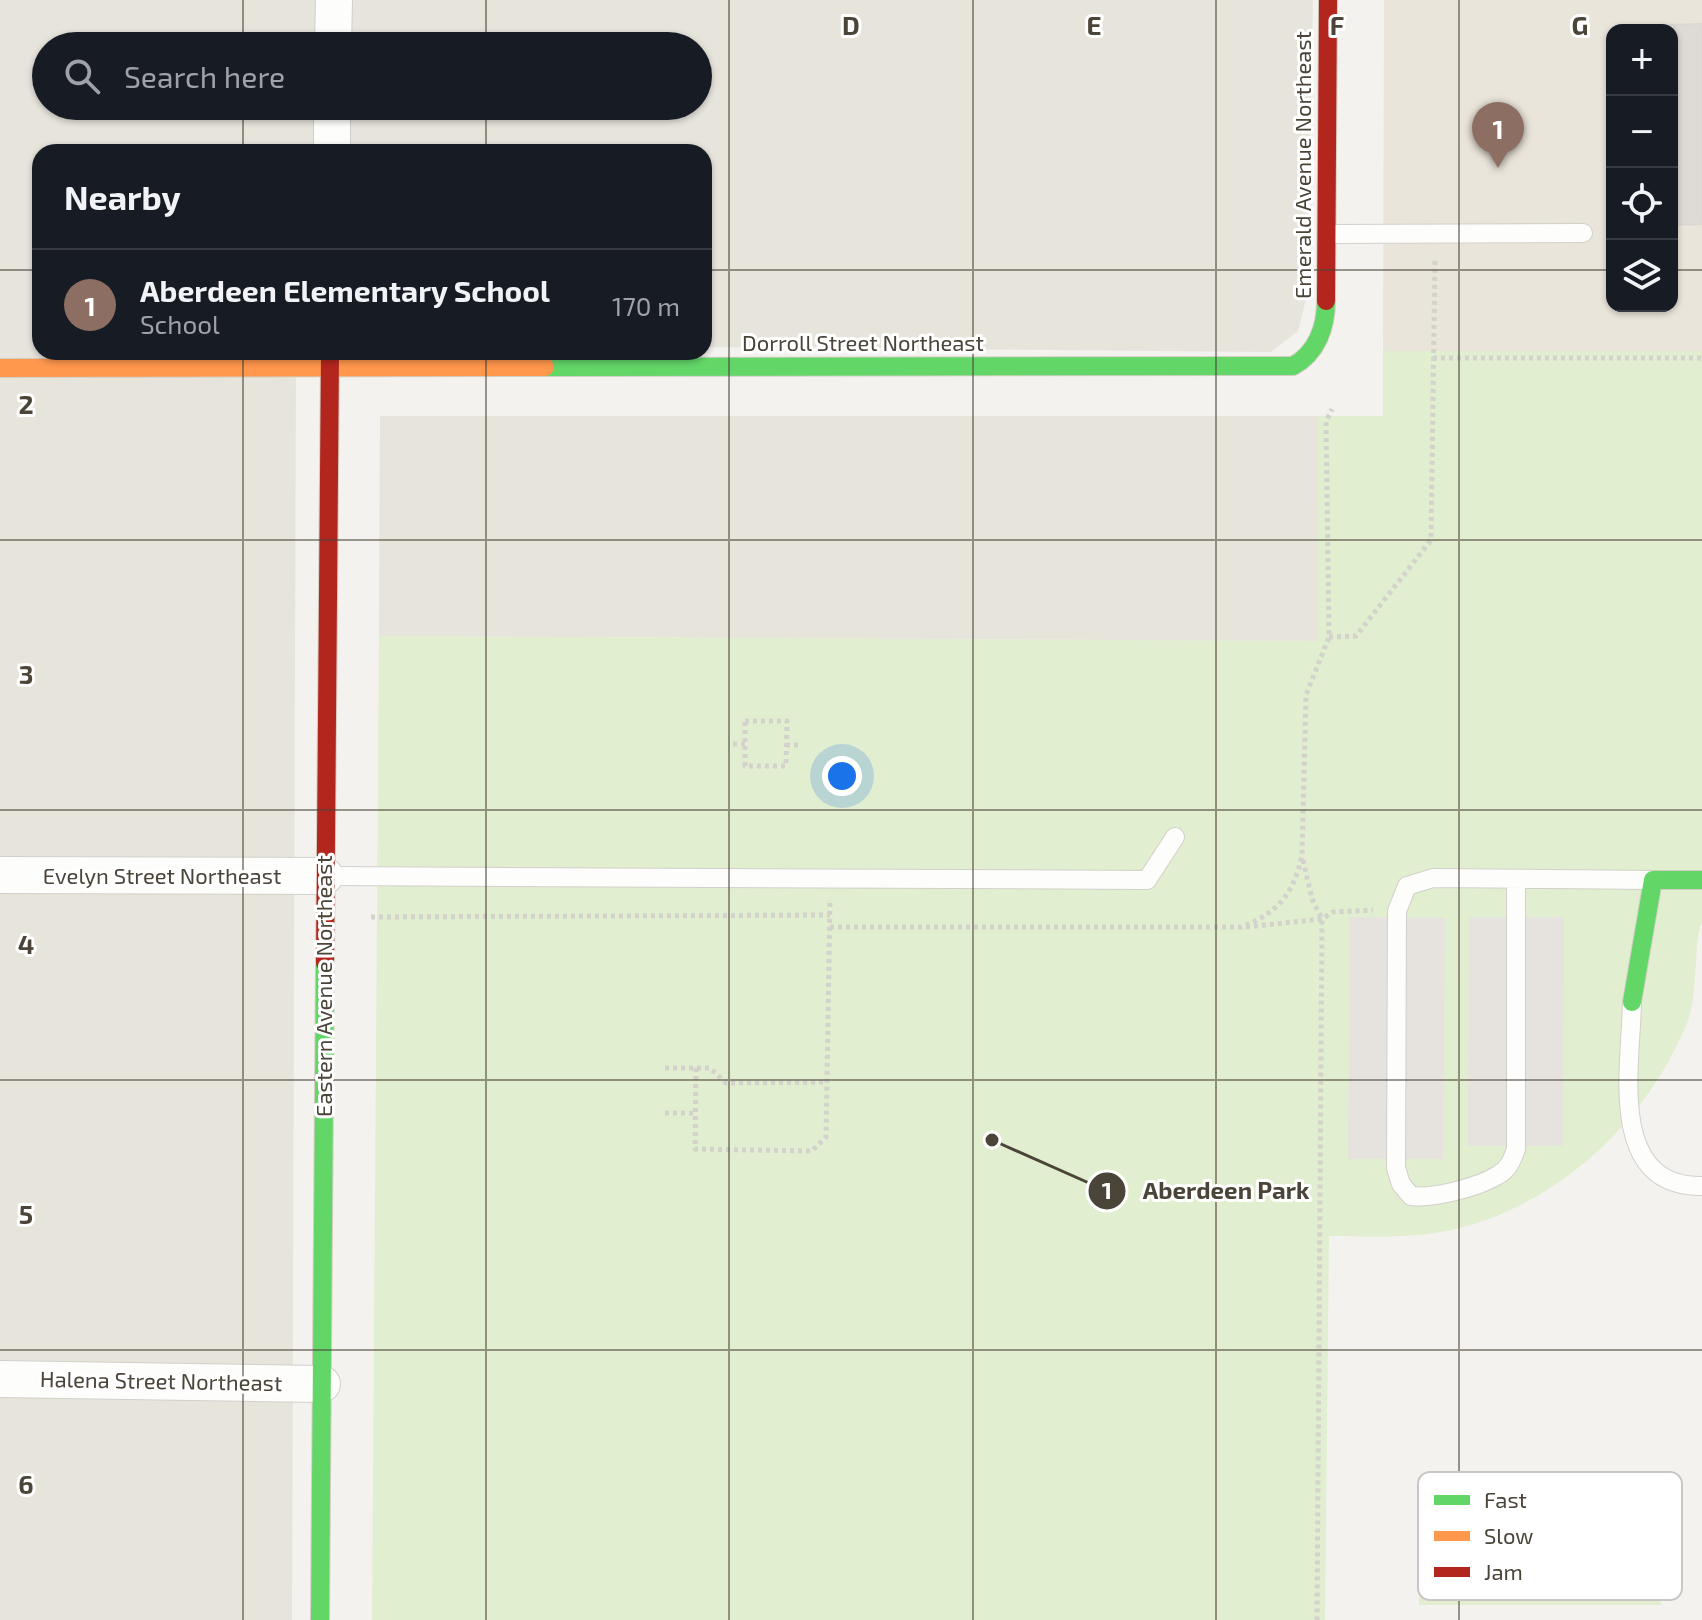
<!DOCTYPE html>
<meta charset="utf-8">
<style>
:root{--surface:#171b24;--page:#20242c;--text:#f1f3f6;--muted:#9ea1a6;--line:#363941;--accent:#868178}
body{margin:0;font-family:"Exo 2",sans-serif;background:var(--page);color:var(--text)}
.controls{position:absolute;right:24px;top:24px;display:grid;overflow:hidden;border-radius:16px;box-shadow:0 2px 6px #0004}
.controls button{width:72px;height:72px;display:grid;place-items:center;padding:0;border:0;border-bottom:2px solid var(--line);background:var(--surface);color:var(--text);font:40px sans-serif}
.you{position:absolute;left:842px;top:776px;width:28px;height:28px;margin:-20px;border:6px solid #fff;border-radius:50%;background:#1a73e8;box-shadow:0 0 0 12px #1a73e833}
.badge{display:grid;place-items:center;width:52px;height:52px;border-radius:50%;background:var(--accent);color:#fff;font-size:26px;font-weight:700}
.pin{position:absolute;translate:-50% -66px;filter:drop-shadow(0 2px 4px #0008)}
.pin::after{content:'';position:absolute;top:42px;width:28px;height:24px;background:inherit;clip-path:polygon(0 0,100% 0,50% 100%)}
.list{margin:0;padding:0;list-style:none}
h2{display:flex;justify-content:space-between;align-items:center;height:104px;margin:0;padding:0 32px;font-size:34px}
h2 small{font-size:26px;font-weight:400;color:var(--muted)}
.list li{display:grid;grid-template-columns:52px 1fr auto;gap:24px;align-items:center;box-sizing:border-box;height:112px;padding:0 32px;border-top:2px solid var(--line)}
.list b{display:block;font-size:30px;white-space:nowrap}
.list p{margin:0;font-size:26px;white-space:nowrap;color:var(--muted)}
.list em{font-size:26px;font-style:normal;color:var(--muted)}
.icon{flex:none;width:44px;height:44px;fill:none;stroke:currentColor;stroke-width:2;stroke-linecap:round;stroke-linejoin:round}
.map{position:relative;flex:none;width:1702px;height:1620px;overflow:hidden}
.search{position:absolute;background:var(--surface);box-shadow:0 2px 6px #0004;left:32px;top:32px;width:680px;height:88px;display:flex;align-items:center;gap:20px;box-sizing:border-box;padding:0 28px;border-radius:44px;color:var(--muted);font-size:30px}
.panel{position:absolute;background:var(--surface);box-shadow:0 2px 6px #0004;left:32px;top:144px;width:680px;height:216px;border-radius:24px}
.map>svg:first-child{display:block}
.residential{fill:#e7e4dc;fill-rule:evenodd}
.education{fill:#eae5da;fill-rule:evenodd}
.green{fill:#e1eecf}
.parking{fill:#e6e3df}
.building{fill:#dedbd6;stroke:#dcd9d4;stroke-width:2}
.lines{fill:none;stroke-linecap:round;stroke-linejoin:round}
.lane-casing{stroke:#d2d0cb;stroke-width:20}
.street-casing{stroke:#d2d0cb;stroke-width:38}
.fast-casing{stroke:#d3cfc5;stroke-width:20}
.slow-casing{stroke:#d3cfc5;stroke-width:20}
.jam-casing{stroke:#d3cfc5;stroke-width:20}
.path{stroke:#d3d2cc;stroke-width:5;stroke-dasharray:4 4;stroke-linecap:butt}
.lane{stroke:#fdfdfc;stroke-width:18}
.street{stroke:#fdfdfc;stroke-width:36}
.fast{stroke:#63d668;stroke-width:18}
.slow{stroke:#ff974d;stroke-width:18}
.jam{stroke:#b3261e;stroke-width:18}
.grid{fill:none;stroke:#4b4439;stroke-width:2;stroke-opacity:0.55}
.labels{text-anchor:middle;stroke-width:6;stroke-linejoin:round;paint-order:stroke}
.street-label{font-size:22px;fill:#4b4439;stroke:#fff}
.key{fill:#fff;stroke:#c9c7c4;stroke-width:2}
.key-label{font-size:22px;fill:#4b4439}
.grid-label{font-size:26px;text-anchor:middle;font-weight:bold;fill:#4b4439;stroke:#fff;stroke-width:6;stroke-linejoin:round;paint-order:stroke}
.leader{fill:none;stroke:#4b4439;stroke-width:3}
.callout-dot{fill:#4b4439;stroke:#fff;stroke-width:3}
.mark-label{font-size:24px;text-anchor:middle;font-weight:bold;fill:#fff}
.callout-label{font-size:24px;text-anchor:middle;font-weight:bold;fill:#4b4439;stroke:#fff;stroke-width:6;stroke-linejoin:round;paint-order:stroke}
</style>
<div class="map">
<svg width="1702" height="1620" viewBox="0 0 1702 1620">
<rect width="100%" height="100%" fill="#f4f2ee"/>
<!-- residential -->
<path class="residential" d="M0 0H1313L1307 295 1298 331 1271 352 704 347V152H40V352H296L292 1620H0ZM46 46H698V106H46Z
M380 416H1318L1319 641 379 636Z"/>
<!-- education -->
<path class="education" d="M1384 0H1702V351H1383ZM1612 30H1672V306H1612Z"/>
<!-- green -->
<path class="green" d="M1383 351H1702V922C1693 940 1699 995 1687 1023 1645 1125 1554 1209 1446 1231 1408 1239 1367 1236 1329 1236L1325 1620H372L379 636 1318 641V416H1383Z
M1419 1500H1661V1605H1419Z"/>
<!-- parking -->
<path class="parking" d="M1350 917 1445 918 1443 1159H1348Z
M1469 917H1564L1563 1146H1468Z"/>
<!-- building -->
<path class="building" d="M1702 24V224L1672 225V30H1667V25Z"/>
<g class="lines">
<!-- lane casing -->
<g class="lane-casing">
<path id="lane" d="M1329 234 1583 233
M325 876 1147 880 1175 837
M1516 879V1149C1512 1160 1509 1169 1498 1175 1479 1187 1433 1199 1411 1196L1401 1184 1396 1168 1397 911 1407 886 1433 878 1653 880
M1632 1002C1631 1066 1606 1187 1702 1186"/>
</g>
<!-- street casing -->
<g class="street-casing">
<path id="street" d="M333 46 334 0
M332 152V106
M0 875 325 876
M0 1379 322 1384"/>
</g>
<!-- fast casing -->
<g class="fast-casing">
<path id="fast" d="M545 367 1293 366C1317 353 1326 327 1326 301
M1632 1002 1653 880H1702
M320 1620 325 963"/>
</g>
<!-- slow casing -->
<g class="slow-casing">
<path id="slow" d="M0 368 545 367"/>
</g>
<!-- jam casing -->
<g class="jam-casing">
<path id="jam" d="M1326 301 1328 0
M325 963 330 352"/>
</g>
<!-- path -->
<path class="path" d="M1433 358H1702
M1329 637 1356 636 1431 540 1435 258
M745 721H787L786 766H745Z
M733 744H745
M786 745H798
M1303 860 1312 899 1322 919 1317 1620
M371 917 830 915
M830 927H1241C1278 913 1294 894 1302 855L1306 695 1329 637 1326 422 1332 409
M1246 927 1322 919 1333 912 1373 910
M665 1068H710L726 1083 826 1082
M696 1068 695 1149 812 1151 826 1137 830 901
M665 1113H696"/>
<!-- lane -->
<use href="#lane" class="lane"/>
<!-- street -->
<use href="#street" class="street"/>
<!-- fast -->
<use href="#fast" class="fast"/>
<!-- slow -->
<use href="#slow" class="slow"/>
<!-- jam -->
<use href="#jam" class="jam"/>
</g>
<!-- grid -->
<path class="grid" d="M243 0V46M486 0V46M729 0V1620M973 0V1620M1216 0V1620M1459 0V1620M243 106V152M486 106V152M0 270H40M704 270H1612M1672 270H1702M243 352V1620M486 352V1620M0 540H1702M0 810H1702M0 1080H1702M0 1350H1702"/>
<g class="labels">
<!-- street labels -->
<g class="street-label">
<text transform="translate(1303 165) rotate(-90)" y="8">Emerald Avenue Northeast</text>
<text x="863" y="351">Dorroll Street Northeast</text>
<text x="162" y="884">Evelyn Street Northeast</text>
<text transform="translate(324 986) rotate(-90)" y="8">Eastern Avenue Northeast</text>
<text transform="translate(161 1381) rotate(1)" y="8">Halena Street Northeast</text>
</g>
</g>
<!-- legend -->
<rect x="1418" y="1472" width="264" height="128" rx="12" class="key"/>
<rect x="1434" y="1495" width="36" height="10" fill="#63d668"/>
<rect x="1434" y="1531" width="36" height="10" fill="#ff974d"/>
<rect x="1434" y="1567" width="36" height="10" fill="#b3261e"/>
<g class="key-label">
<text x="1484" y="1508">Fast</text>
<text x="1484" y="1544">Slow</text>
<text x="1484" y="1580">Jam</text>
</g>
<g class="grid-label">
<text x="851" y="35">D</text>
<text x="1094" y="35">E</text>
<text x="1337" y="35">F</text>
<text x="1580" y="35">G</text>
<text x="26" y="414">2</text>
<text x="26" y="684">3</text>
<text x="26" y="954">4</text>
<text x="26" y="1224">5</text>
<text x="26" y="1494">6</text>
</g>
<!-- callouts -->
<path class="leader" d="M992 1140L1107 1191"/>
<g class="callout-dot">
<circle cx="992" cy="1140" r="8"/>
<circle cx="1107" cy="1191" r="20"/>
</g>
<g class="mark-label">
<text x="1107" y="1199">1</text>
</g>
<g class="callout-label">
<text x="1226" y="1199">Aberdeen Park</text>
</g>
</svg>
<div class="controls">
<button>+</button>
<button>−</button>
<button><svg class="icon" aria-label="locate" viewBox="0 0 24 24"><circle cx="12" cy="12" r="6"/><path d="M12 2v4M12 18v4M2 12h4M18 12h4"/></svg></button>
<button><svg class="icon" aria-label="layers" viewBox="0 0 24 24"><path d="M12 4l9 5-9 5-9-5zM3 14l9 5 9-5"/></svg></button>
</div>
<div class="you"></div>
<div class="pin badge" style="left:1498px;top:168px;background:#8d6e63">1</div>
<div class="search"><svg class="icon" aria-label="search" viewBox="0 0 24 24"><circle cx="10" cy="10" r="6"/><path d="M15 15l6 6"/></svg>Search here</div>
<section class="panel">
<h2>Nearby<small></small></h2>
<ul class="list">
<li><span class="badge" style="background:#8d6e63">1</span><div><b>Aberdeen Elementary School</b><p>School</p></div><em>170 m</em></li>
</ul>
</section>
</div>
